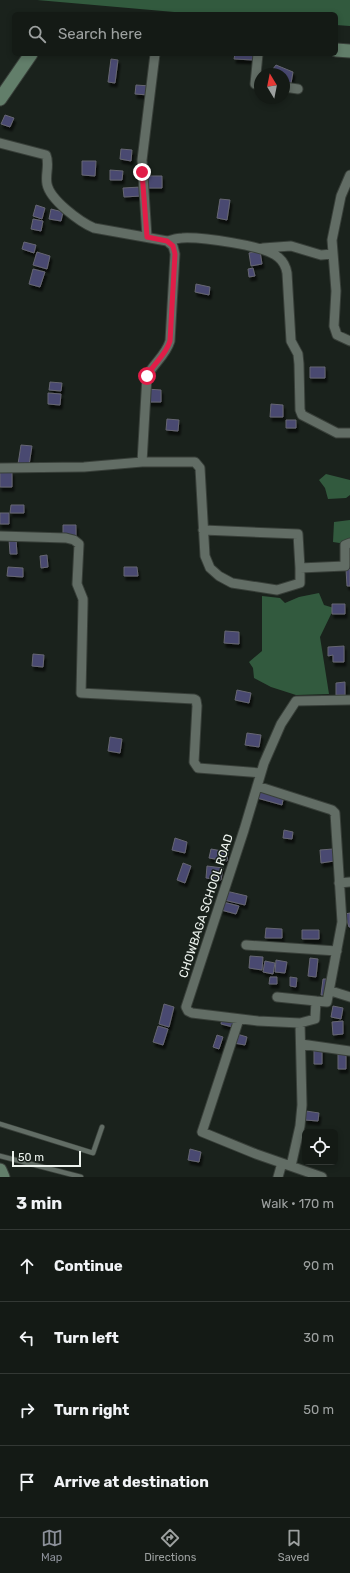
<!DOCTYPE html>
<meta charset="utf-8">
<style>
:root{--surface:#141a15;--page:#1d231e;--text:#f1f3f6;--muted:#9da1a0;--line:#333834;--accent:#8c9099}
body{margin:0;font-family:Rubik,sans-serif;background:var(--page);color:var(--text)}
.controls{position:absolute;right:12px;bottom:12px;display:grid;overflow:hidden;border-radius:6px;box-shadow:0 2px 6px #0003}
.controls button{width:36px;height:36px;display:grid;place-items:center;padding:0;border:0;border-bottom:1px solid var(--line);background:var(--surface);color:var(--text);font:20px sans-serif}
.compass{position:absolute;left:254px;top:68px;width:36px;height:36px;border-radius:50%;background:var(--surface);box-shadow:0 2px 6px #0003;rotate:350deg}
.scale{position:absolute;left:12px;bottom:10px;width:69px;box-sizing:border-box;padding-left:4px;border:2px solid #eef4ef;border-top:0;font-size:11px;line-height:14px;white-space:nowrap;color:#eef4ef;-webkit-text-stroke:3px #1a221c;paint-order:stroke}
.stop{position:absolute;width:12px;height:12px;margin:-9px;border:3px solid #e11d48;border-radius:50%;background:#fff}
.stop.end{background:#e11d48;border-color:#fff;box-shadow:0 1px 4px #0008}
.list{margin:0;padding:0;list-style:none}
h2{display:flex;justify-content:space-between;align-items:center;height:52px;margin:0;padding:0 16px;font-size:17px}
h2 small{font-size:13px;font-weight:400;color:var(--muted)}
.list li{display:grid;grid-template-columns:26px 1fr auto;gap:12px;align-items:center;box-sizing:border-box;height:72px;padding:0 16px;border-top:1px solid var(--line)}
.list b{display:block;font-size:15px;white-space:nowrap}
.list em{font-size:13px;font-style:normal;color:var(--muted)}
.icon{flex:none;width:22px;height:22px;fill:none;stroke:currentColor;stroke-width:2;stroke-linecap:round;stroke-linejoin:round}
.map{position:relative;flex:none;width:350px;height:1177px;overflow:hidden}
.search{position:absolute;background:var(--surface);box-shadow:0 2px 6px #0003;left:12px;right:12px;top:12px;height:44px;display:flex;align-items:center;gap:10px;box-sizing:border-box;padding:0 14px;border-radius:6px;color:var(--muted);font-size:15px}
.sheet{height:340px;background:var(--surface)}
nav{display:flex;justify-content:space-around;align-items:center;box-sizing:border-box;height:56px;border-top:1px solid var(--line);background:var(--surface);font-size:11px;color:var(--muted)}
nav a{display:grid;justify-items:center;gap:2px}
nav .on{color:var(--accent)}
.map>svg:first-child{display:block}
.water{fill:#325a3e}
.building{fill:#494971;stroke:#666672;filter:url(#shadow)}
.lines{fill:none;stroke-linecap:round;stroke-linejoin:round}
.lane-casing{stroke:#383f39;stroke-width:6}
.street-casing{stroke:#383f39;stroke-width:11}
.secondary-casing{stroke:#383f39;stroke-width:15}
.lane{stroke:#626d65;stroke-width:4.5}
.street{stroke:#626d65;stroke-width:9}
.secondary{stroke:#627e6a;stroke-width:13}
.route{stroke:#e11d48;stroke-width:5}
.labels{text-anchor:middle;stroke-width:3;stroke-linejoin:round;paint-order:stroke}
.street-label{font-size:12px;fill:#eef4ef;stroke:#1a221c}
</style>
<div class="map">
<svg width="350" height="1177" viewBox="0 0 350 1177">
<defs>
<filter id="shadow"><feDropShadow dx="2" dy="4" stdDeviation="1" flood-color="#0009"/></filter>
</defs>
<rect width="100%" height="100%" fill="#1a221c"/>
<!-- water -->
<path class="water" d="M37 0H350V26L336 25V14H197Z
M326 474 350 480V495L346 498 328 499 325 488 319 480Z
M350 520V542L346 544 333 542 334 522Z
M319 593 324 605 334 608 320 637 329 694 296 695 271 687 254 678 253 668 249 662 262 651V596L280 598 285 603 299 597Z"/>
<!-- building -->
<path class="building" d="M235 54H254V60L234 59Z
M111 59 118 60 115 83 108 82Z
M276 65 293 72 291 83 284 81V74H269Z
M136 85 150 86 149 95 135 94Z
M5 115 14 118 10 127 1 124Z
M121 149 132 150 131 161 120 159Z
M82 161H96L95 176 82 175Z
M110 170 123 171 122 180H110Z
M144 176H162V188H144Z
M141 187V196L124 197 123 188Z
M220 199 230 200 227 220 217 218Z
M36 205 45 208 42 219 33 216Z
M51 209 63 212 61 221 49 219Z
M33 219 43 221 41 231 31 229Z
M24 242 36 245 34 253 22 249Z
M260 251 262 264 251 266 249 253Z
M37 252 50 256 47 269 33 265Z
M253 268 255 276 249 277 248 269Z
M33 269 45 272 40 287 29 284Z
M196 284 210 287 209 295 195 292Z
M310 367H325V378H310Z
M50 382 62 383 61 391 49 390Z
M146 389 161 390V402H146Z
M48 393 61 394 60 405 48 404Z
M271 404 283 405V417H270Z
M167 419 179 420 178 431 166 430Z
M286 420H296V428H286Z
M21 445 32 446 29 465 18 464Z
M0 472H12V487H0Z
M11 505H24V513H10Z
M0 513H9V524H0Z
M63 525H76V536H63Z
M9 539H16L17 554H10Z
M47 555 48 567 41 568 40 556Z
M8 567 23 568V577L7 576Z
M124 567H137L138 576H124Z
M346 569H350V586H347Z
M332 604H345V614H332Z
M225 631 239 632V644L224 643Z
M344 646V662H333V655L328 656V647Z
M33 654 44 655 43 667 32 666Z
M345 682V695H336V683Z
M237 690 251 693 249 703 235 700Z
M247 733 261 735 259 747 245 745Z
M110 737 122 739 120 753 108 751Z
M259 789 284 795 282 805 257 798Z
M284 830 293 832 292 839 283 838Z
M175 838 187 842 185 853 172 850Z
M211 849 228 852 227 861 209 858Z
M333 849 334 861 321 863 320 850Z
M183 863 191 866 185 883 177 880Z
M207 866 223 868 221 880 206 878Z
M226 891 247 896 245 905 224 900Z
M223 902 239 906 236 914 221 910Z
M350 913V927H349L345 914Z
M266 928 282 929V938H265Z
M302 930H319V939H302Z
M250 956 263 957 262 970 249 968Z
M310 958 318 959 316 977 308 976Z
M276 960 287 962 285 973 275 972Z
M265 961 275 963 273 974 263 972Z
M270 977H277V984H269Z
M290 977 297 978 296 987 290 986Z
M323 979H329L327 995H321Z
M164 1004 174 1007 169 1027 159 1024Z
M333 1006 343 1008 341 1019 331 1017Z
M222 1017 234 1020 233 1027 221 1024Z
M343 1021V1034L333 1035 332 1022Z
M158 1026 168 1029 163 1045 153 1042Z
M237 1034 247 1037 245 1045 234 1043Z
M217 1035 223 1037 219 1049 213 1047Z
M314 1049H322V1064H314Z
M338 1052 346 1053V1069H338Z
M306 1111 319 1113 318 1121 305 1120Z
M190 1149 201 1152 199 1162 188 1160Z"/>
<g class="lines">
<!-- lane casing -->
<g class="lane-casing">
<path id="lane" d="M0 1124 93 1153 102 1127
M0 1156 81 1177"/>
</g>
<!-- street casing -->
<g class="street-casing">
<path id="street" d="M258 54 255 84H260
M284 87 298 89
M0 143 46 155C50 164 45 174 47 184 50 200 80 222 94 228L167 241 173 246 175 254 170 341C166 355 154 363 147 376L142 462
M350 175 341 196 332 240 336 291 334 326 337 335 350 341
M147 237 142 160 155 54
M167 241C172 240 177 238 182 238 201 237 264 245 278 257 283 261 286 267 287 273L291 341 298 354 299 364 300 410 302 415 337 433H350
M263 248 291 246 321 255 332 254
M0 468 84 467 142 462H195L200 468 205 556 210 568 219 576 232 583 277 590 300 583V568L345 566V545L350 543
M203 530 298 534 300 568
M0 536 66 538 74 540 79 544 77 584 83 599V604L81 693 194 699 196 700 197 706 194 762 198 768 261 773
M257 786 332 810 335 813 342 922 327 1002 316 1001 315 1019 300 1023
M339 883 350 882
M246 945 337 951
M331 991 350 997
M277 997 316 1001
M239 1019 202 1132 256 1154 322 1177
M301 1044 350 1051
M291 1166 300 1126 302 1105 300 1023 258 1021 192 1013 188 1011 186 1007 244 830 264 763 281 724 296 701 350 700
M278 1177 282 1163"/>
</g>
<!-- secondary casing -->
<g class="secondary-casing">
<path id="secondary" d="M336 50 350 51
M0 99 31 54
M0 1170 3 1177"/>
</g>
<!-- lane -->
<use href="#lane" class="lane"/>
<!-- street -->
<use href="#street" class="street"/>
<!-- secondary -->
<use href="#secondary" class="secondary"/>
</g>
<g class="lines">
<!-- route -->
<path class="route" d="M142 172 147 237 167 241 173 246 175 254 170 341C166 355 154 363 147 376"/>
</g>
<g class="labels">
<!-- street labels -->
<g class="street-label">
<text transform="translate(206 906) rotate(-72)" y="4">CHOWBAGA SCHOOL ROAD</text>
</g>
</g>
</svg>
<div class="controls">
<button><svg class="icon" aria-label="locate" viewBox="0 0 24 24"><circle cx="12" cy="12" r="6"/><path d="M12 2v4M12 18v4M2 12h4M18 12h4"/></svg></button>
</div>
<svg class="compass" viewBox="-18 -18 36 36"><path d="M0-13l5 13h-10z" fill="#e53935"/><path d="M0 13l5-13h-10z" fill="#9da1a0"/></svg>
<div class="scale">50 m</div>
<div class="stop" style="left:147px;top:376px"></div>
<div class="stop end" style="left:142px;top:172px"></div>
<div class="search"><svg class="icon" aria-label="search" viewBox="0 0 24 24"><circle cx="10" cy="10" r="6"/><path d="M15 15l6 6"/></svg>Search here</div>
</div>
<section class="sheet">
<h2>3 min<small>Walk · 170 m</small></h2>
<ul class="list">
<li><svg class="icon" aria-label="ahead" viewBox="0 0 24 24"><path d="M12 20V5M6 11l6-6 6 6"/></svg><div><b>Continue</b></div><em>90 m</em></li>
<li><svg class="icon" aria-label="left" viewBox="0 0 24 24"><path d="M17 20v-9H6M10 6l-5 5 5 5"/></svg><div><b>Turn left</b></div><em>30 m</em></li>
<li><svg class="icon" aria-label="right" viewBox="0 0 24 24"><path d="M7 20v-9h11M14 6l5 5-5 5"/></svg><div><b>Turn right</b></div><em>50 m</em></li>
<li><svg class="icon" aria-label="arrive" viewBox="0 0 24 24"><path d="M6 21V4h12l-3 4 3 4H6"/></svg><div><b>Arrive at destination</b></div></li>
</ul>
</section>
<nav>
<a class="on"><svg class="icon" aria-label="map" viewBox="0 0 24 24"><path d="M3 6l6-2 6 2 6-2v14l-6 2-6-2-6 2zM9 4v14M15 6v14"/></svg>Map</a>
<a><svg class="icon" aria-label="directions" viewBox="0 0 24 24"><path d="M12 3l9 9-9 9-9-9zM9 14v-3h6M13 9l2 2-2 2"/></svg>Directions</a>
<a><svg class="icon" aria-label="saved" viewBox="0 0 24 24"><path d="M7 4h10v16l-5-4-5 4z"/></svg>Saved</a>
</nav>
